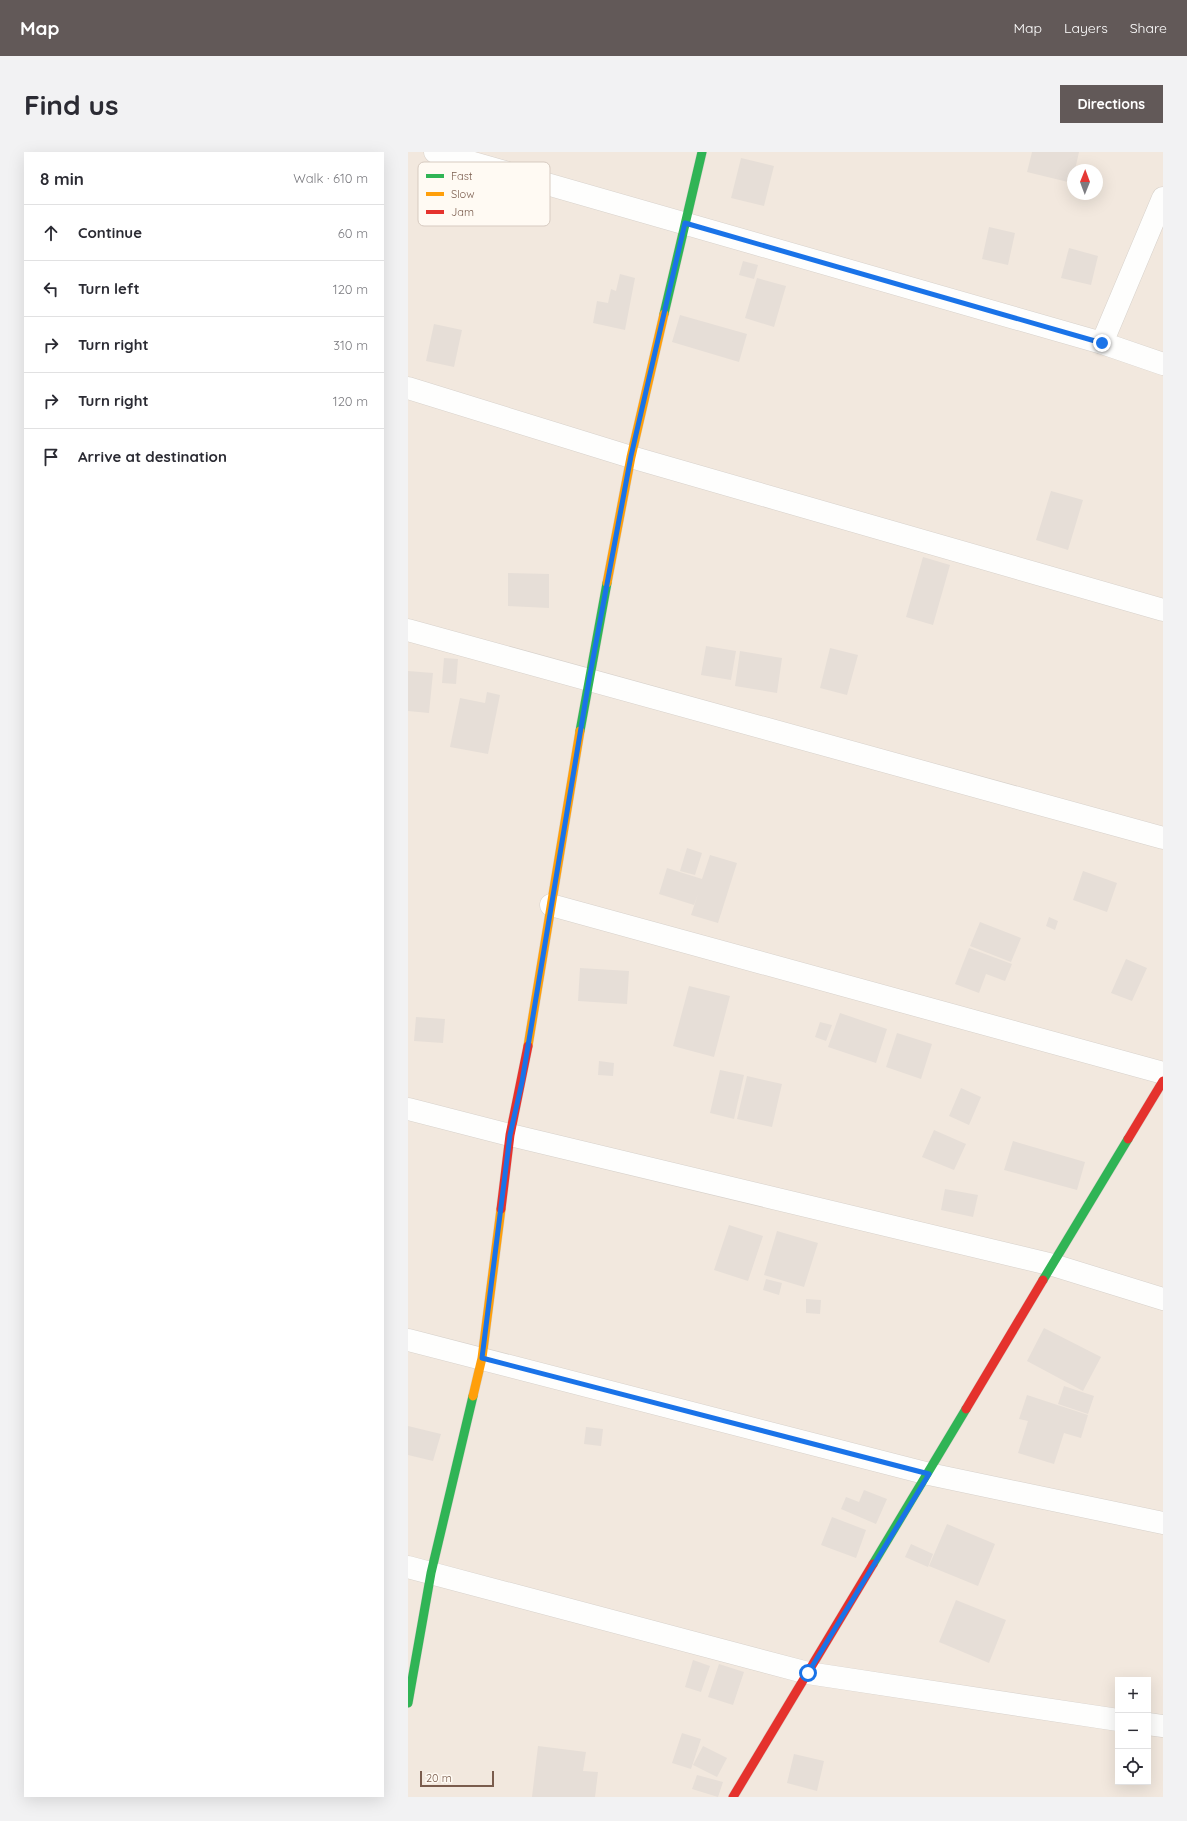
<!DOCTYPE html>
<meta charset="utf-8">
<style>
:root{--surface:#fff;--page:#f2f2f3;--text:#2b2b33;--muted:#7c7c81;--line:#e1e1e2;--accent:#625958}
body{margin:0;font-family:Quicksand,sans-serif;background:var(--page);color:var(--text)}
.controls{position:absolute;right:12px;bottom:12px;display:grid;overflow:hidden;border-radius:0px;box-shadow:0 4px 16px #0002}
.controls button{width:36px;height:36px;display:grid;place-items:center;padding:0;border:0;border-bottom:1px solid var(--line);background:var(--surface);color:var(--text);font:20px sans-serif}
.compass{position:absolute;left:659px;top:12px;width:36px;height:36px;border-radius:50%;background:var(--surface);box-shadow:0 4px 16px #0002;rotate:1deg}
.scale{position:absolute;left:12px;bottom:10px;width:74px;box-sizing:border-box;padding-left:4px;border:2px solid #7a5c4d;border-top:0;font-size:11px;line-height:14px;white-space:nowrap;color:#7a5c4d;-webkit-text-stroke:3px #fffaf3;paint-order:stroke}
.stop{position:absolute;width:12px;height:12px;margin:-9px;border:3px solid #1a73e8;border-radius:50%;background:#fff}
.stop.end{background:#1a73e8;border-color:#fff;box-shadow:0 1px 4px #0008}
.list{margin:0;padding:0;list-style:none}
h2{display:flex;justify-content:space-between;align-items:center;height:52px;margin:0;padding:0 16px;font-size:17px}
h2 small{font-size:13px;font-weight:400;color:var(--muted)}
.list li{display:grid;grid-template-columns:26px 1fr auto;gap:12px;align-items:center;box-sizing:border-box;height:56px;padding:0 16px;border-top:1px solid var(--line)}
.list b{display:block;font-size:15px;white-space:nowrap}
.list em{font-size:13px;font-style:normal;color:var(--muted)}
.icon{flex:none;width:22px;height:22px;fill:none;stroke:currentColor;stroke-width:2;stroke-linecap:round;stroke-linejoin:round}
.map{position:relative;flex:none;width:755px;height:1645px;overflow:hidden;border-radius:0px}
header{display:flex;align-items:center;gap:24px;box-sizing:border-box;height:56px;padding:0 20px;background:var(--accent);color:#fff}
header strong{font-size:19px}
nav{display:flex;gap:22px;margin-inline-start:auto;font-size:14px}
.intro{display:flex;align-items:center;justify-content:space-between;box-sizing:border-box;height:96px;padding:0 24px}
h1{margin:0;font-size:28px}
.button{padding:10px 18px;border-radius:0px;background:var(--accent);color:#fff;font-size:14px;font-weight:700}
main{display:flex;gap:24px;padding:0 24px}
aside{flex:1;background:var(--surface);border-radius:0px;box-shadow:0 4px 16px #0002}
.map>svg:first-child{display:block}
.residential{fill:#f2e8de;fill-rule:evenodd}
.building{fill:#e6ded7}
.lines{fill:none;stroke-linecap:round;stroke-linejoin:round}
.street-casing{stroke:#d7d1cb;stroke-width:23}
.fast-casing{stroke:#d9d2cb;stroke-width:10}
.slow-casing{stroke:#d9d2cb;stroke-width:10}
.jam-casing{stroke:#d9d2cb;stroke-width:10}
.street{stroke:#fefefd;stroke-width:22}
.fast{stroke:#30b455;stroke-width:9}
.slow{stroke:#ff9f0a;stroke-width:9}
.jam{stroke:#e5322d;stroke-width:9}
.route{stroke:#1a73e8;stroke-width:5}
.key{fill:#fffaf3;stroke:#d7cbc1;stroke-width:1}
.key-label{font-size:11px;fill:#7a5c4d}
</style>
<header>
<strong>Map</strong>
<nav><a>Map</a><a>Layers</a><a>Share</a></nav>
</header>
<div class="intro"><h1>Find us</h1><a class="button">Directions</a></div>
<main>
<aside>
<h2>8 min<small>Walk · 610 m</small></h2>
<ul class="list">
<li><svg class="icon" aria-label="ahead" viewBox="0 0 24 24"><path d="M12 20V5M6 11l6-6 6 6"/></svg><div><b>Continue</b></div><em>60 m</em></li>
<li><svg class="icon" aria-label="left" viewBox="0 0 24 24"><path d="M17 20v-9H6M10 6l-5 5 5 5"/></svg><div><b>Turn left</b></div><em>120 m</em></li>
<li><svg class="icon" aria-label="right" viewBox="0 0 24 24"><path d="M7 20v-9h11M14 6l5 5-5 5"/></svg><div><b>Turn right</b></div><em>310 m</em></li>
<li><svg class="icon" aria-label="right" viewBox="0 0 24 24"><path d="M7 20v-9h11M14 6l5 5-5 5"/></svg><div><b>Turn right</b></div><em>120 m</em></li>
<li><svg class="icon" aria-label="arrive" viewBox="0 0 24 24"><path d="M6 21V4h12l-3 4 3 4H6"/></svg><div><b>Arrive at destination</b></div></li>
</ul>
</aside>
<div class="map">
<svg width="755" height="1645" viewBox="0 0 755 1645">
<rect width="100%" height="100%" fill="#f9f5f0"/>
<!-- residential -->
<path class="residential" d="M0 0H755V1645H0ZM665 18H689V42H665ZM710 1528H740V1630H710Z"/>
<!-- building -->
<path class="building" d="M624 0H671L667 18H665L664 31 619 20Z
M333 6 366 14 356 54 323 46Z
M581 75 607 81 600 113 574 107Z
M661 96 690 104 683 133 653 126Z
M335 109 350 113 346 127 331 123Z
M212 122 227 126 217 178 185 171 189 149 200 151 203 137 208 139Z
M349 126 378 134 366 175 337 166Z
M272 163 339 182 331 210 264 190Z
M26 172 54 178 46 215 18 209Z
M643 339 675 348 660 398 628 388Z
M515 405 542 413 525 473 498 465Z
M100 421 141 422V456L100 454Z
M298 494 328 499 323 528 293 523Z
M422 496 450 503 439 543 412 536Z
M332 499 374 506 369 541 327 534Z
M36 506 50 507 48 532 34 531Z
M0 519 25 521 21 561 0 559Z
M79 540 92 543 80 602 42 595 52 546 77 551Z
M279 696 294 701 287 723 272 719Z
M302 703 329 711 310 771 283 763 290 742 286 753 251 742 259 716 294 727Z
M675 719 709 731 699 760 665 748Z
M641 765 650 769 647 778 638 774Z
M572 770 613 786 603 810 562 794Z
M561 796 604 812 597 829 578 822 571 841 547 832Z
M718 807 739 816 724 849 703 841Z
M172 816 221 819 219 852 170 849Z
M281 834 322 844 306 905 265 894Z
M432 861 479 877 468 911 420 895Z
M8 865 37 867 35 891 6 889Z
M412 870 424 873 418 889 407 885Z
M489 881 524 892 513 927 478 915Z
M191 909 206 911 205 924 190 923Z
M312 918 336 923 326 967 302 961Z
M339 924 374 932 364 975 329 967Z
M553 936 573 945 561 973 541 964Z
M526 978 558 992 546 1018 514 1005Z
M605 989 677 1010 669 1038 596 1018Z
M537 1037 570 1043 565 1065 533 1058Z
M321 1073 355 1084 340 1129 306 1118Z
M369 1079 410 1091 396 1135 356 1123Z
M358 1127 374 1131 371 1143 355 1138Z
M398 1147 413 1148 412 1162 398 1161Z
M636 1176 693 1205 675 1239 619 1209Z
M656 1234 686 1244 680 1262 650 1252Z
M619 1243 680 1263 673 1286 656 1281 646 1312 610 1301 620 1269 611 1267Z
M0 1274 33 1282 25 1309 0 1303Z
M178 1275 195 1277 193 1294 176 1292Z
M456 1338 479 1347 468 1372 433 1357 438 1345 451 1350Z
M424 1365 458 1378 448 1406 413 1393Z
M539 1372 587 1392 570 1434 521 1414Z
M503 1392 525 1402 520 1415 497 1405Z
M548 1448 598 1468 581 1511 531 1490Z
M285 1508 302 1514 293 1540 277 1535Z
M311 1512 336 1520 325 1553 300 1545Z
M274 1581 293 1587 283 1617 264 1611Z
M130 1594 178 1600 175 1619 190 1620 187 1645H124Z
M295 1594 319 1606 309 1625 285 1613Z
M386 1602 416 1609 409 1639 379 1631Z
M289 1623 315 1630 310 1645 284 1637Z"/>
<g class="lines">
<!-- street casing -->
<g class="street-casing">
<path id="street" d="M27 0 694 191 755 212
M694 191 755 46
M0 236 223 305 755 458
M0 478 755 686
M143 753 755 921
M0 957 102 983 645 1113 755 1147
M0 1188 521 1322 755 1371
M0 1415 400 1521 710 1568
M740 1572 755 1574"/>
</g>
<!-- fast casing -->
<g class="fast-casing">
<path id="fast" d="M256 162 294 0
M172 579 199 431
M635 1128 720 987
M465 1412 558 1257
M0 1551 23 1421 65 1244"/>
</g>
<!-- slow casing -->
<g class="slow-casing">
<path id="slow" d="M199 431 223 305 256 162
M120 894 172 579
M65 1244 74 1206 93 1057"/>
</g>
<!-- jam casing -->
<g class="jam-casing">
<path id="jam" d="M720 987 755 929
M93 1057 102 983 120 894
M558 1257 635 1128
M325 1645 465 1412"/>
</g>
<!-- street -->
<use href="#street" class="street"/>
<!-- fast -->
<use href="#fast" class="fast"/>
<!-- slow -->
<use href="#slow" class="slow"/>
<!-- jam -->
<use href="#jam" class="jam"/>
</g>
<g class="lines">
<!-- route -->
<path class="route" d="M400 1521 521 1322 74 1206 102 983 114 930 181 528 223 304 277 71 694 191"/>
</g>
<!-- legend -->
<rect x="10" y="10" width="132" height="64" rx="6" class="key"/>
<rect x="18" y="22" width="18" height="4" fill="#30b455"/>
<rect x="18" y="40" width="18" height="4" fill="#ff9f0a"/>
<rect x="18" y="58" width="18" height="4" fill="#e5322d"/>
<g class="key-label">
<text x="43" y="28">Fast</text>
<text x="43" y="46">Slow</text>
<text x="43" y="64">Jam</text>
</g>
</svg>
<div class="controls">
<button>+</button>
<button>−</button>
<button><svg class="icon" aria-label="locate" viewBox="0 0 24 24"><circle cx="12" cy="12" r="6"/><path d="M12 2v4M12 18v4M2 12h4M18 12h4"/></svg></button>
</div>
<svg class="compass" viewBox="-18 -18 36 36"><path d="M0-13l5 13h-10z" fill="#e53935"/><path d="M0 13l5-13h-10z" fill="#7c7c81"/></svg>
<div class="scale">20 m</div>
<div class="stop" style="left:400px;top:1521px"></div>
<div class="stop end" style="left:694px;top:191px"></div>
</div>
</main>
